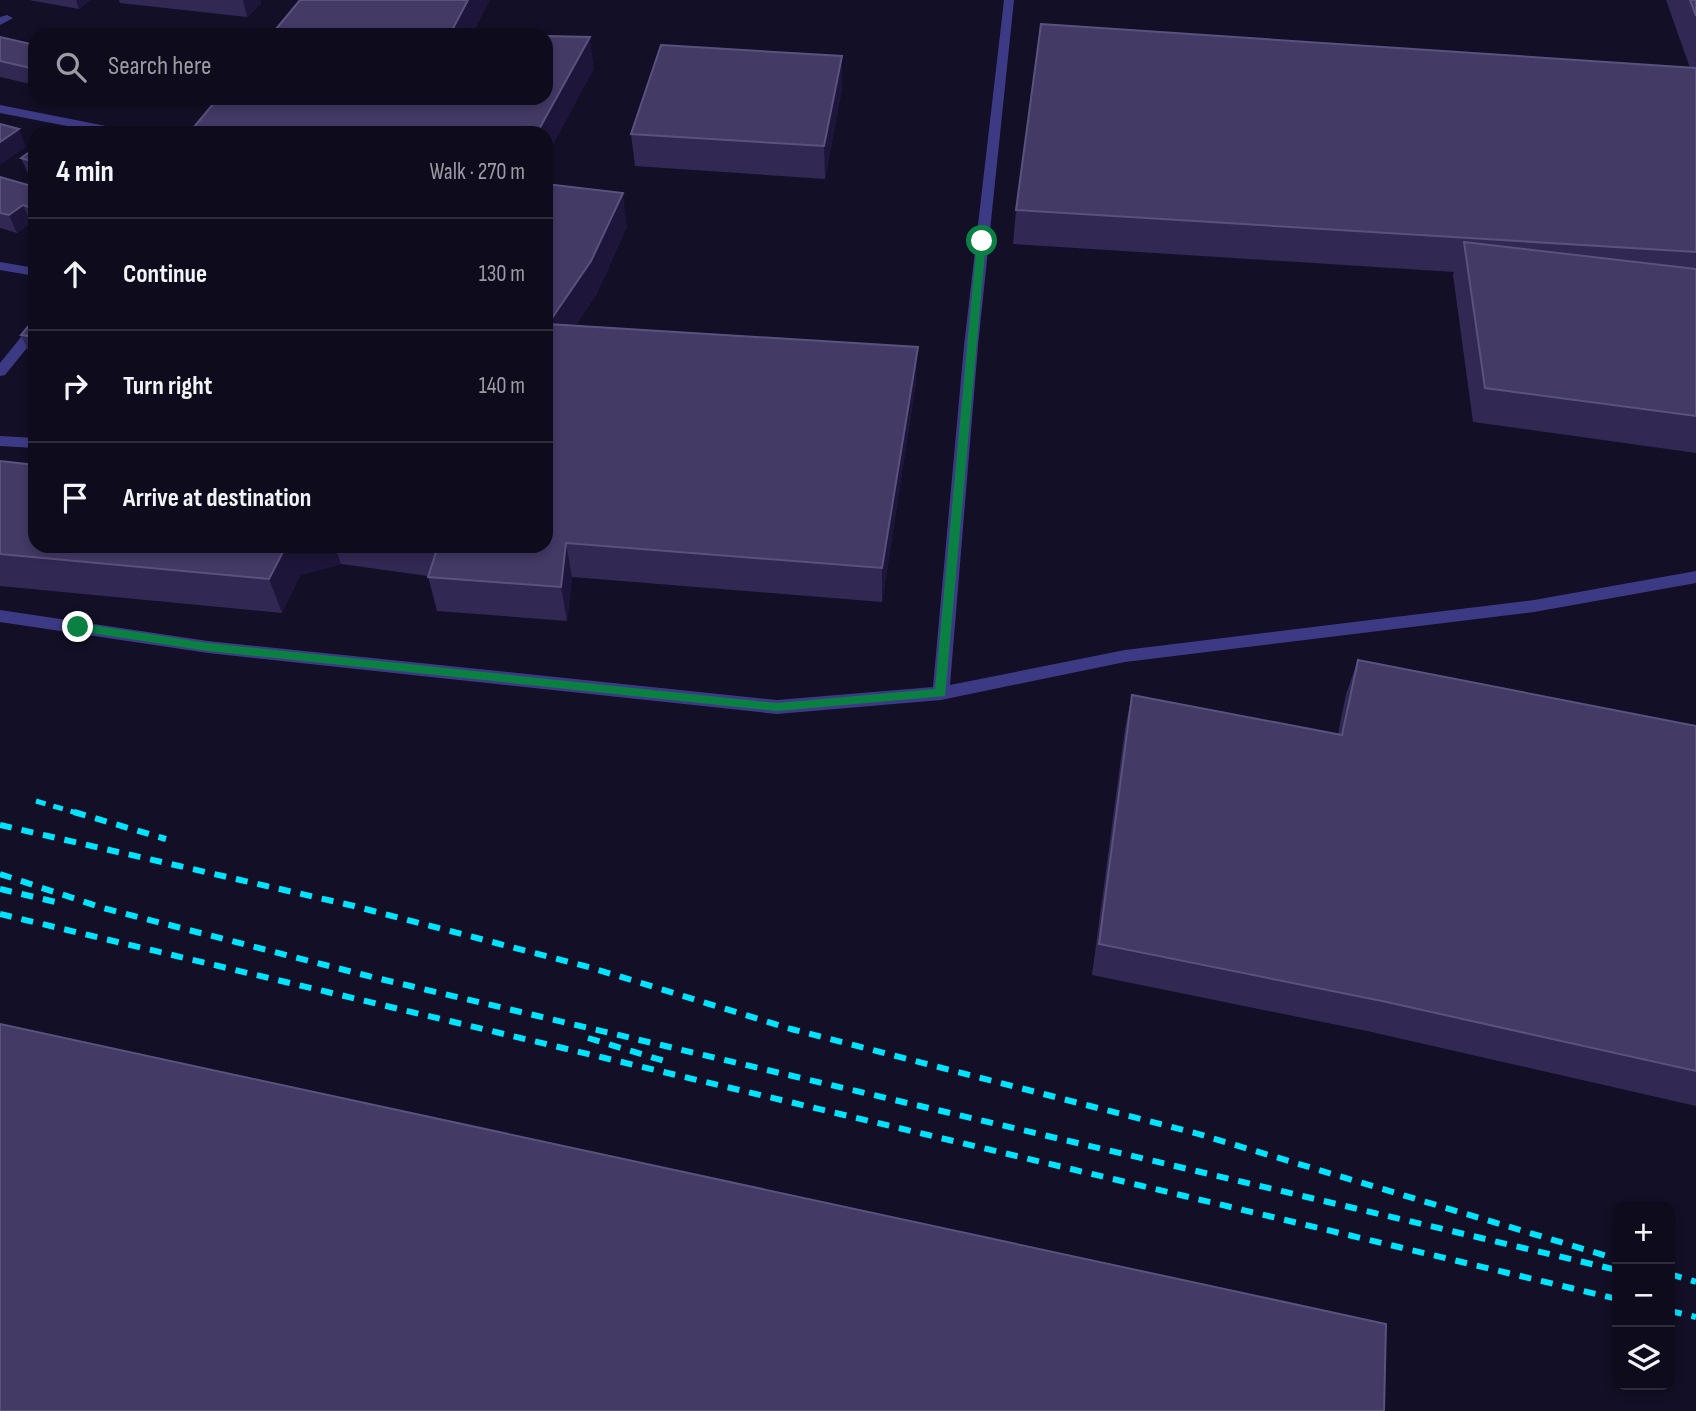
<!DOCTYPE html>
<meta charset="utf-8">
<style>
:root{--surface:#0e0b1c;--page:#171425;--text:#f1f3f6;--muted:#9b9ba3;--line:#2e2b3b}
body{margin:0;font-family:"Sofia Sans Condensed",sans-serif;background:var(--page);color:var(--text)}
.controls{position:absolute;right:21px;bottom:21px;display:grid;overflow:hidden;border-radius:14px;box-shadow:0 4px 10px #0003}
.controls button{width:63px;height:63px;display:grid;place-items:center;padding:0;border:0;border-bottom:2px solid var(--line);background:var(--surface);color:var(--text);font:35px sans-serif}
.stop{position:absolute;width:21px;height:21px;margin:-16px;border:5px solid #0b8043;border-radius:50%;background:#fff}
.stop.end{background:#0b8043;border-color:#fff;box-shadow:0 2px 7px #0008}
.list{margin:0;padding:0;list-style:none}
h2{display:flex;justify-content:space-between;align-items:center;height:91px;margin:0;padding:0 28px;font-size:30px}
h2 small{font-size:23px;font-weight:400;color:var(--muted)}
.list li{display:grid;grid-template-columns:46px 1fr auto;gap:21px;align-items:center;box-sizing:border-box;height:112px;padding:0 28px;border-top:2px solid var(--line)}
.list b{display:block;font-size:26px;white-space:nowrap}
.list em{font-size:23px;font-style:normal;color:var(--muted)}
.icon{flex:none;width:38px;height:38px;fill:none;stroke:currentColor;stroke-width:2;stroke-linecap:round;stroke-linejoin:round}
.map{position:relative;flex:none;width:1696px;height:1411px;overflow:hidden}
.search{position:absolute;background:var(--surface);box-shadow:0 4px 10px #0003;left:28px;top:28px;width:525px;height:77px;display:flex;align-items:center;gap:18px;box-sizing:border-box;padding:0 24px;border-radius:21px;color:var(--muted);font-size:26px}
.panel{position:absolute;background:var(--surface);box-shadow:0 4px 10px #0003;left:28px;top:126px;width:525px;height:427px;border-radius:21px}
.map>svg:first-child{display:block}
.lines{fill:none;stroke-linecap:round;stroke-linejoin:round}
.service{fill:#3d3a85;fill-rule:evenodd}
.minor{fill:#3d3a85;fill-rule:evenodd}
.rail-far1{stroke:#00e5ff;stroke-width:5;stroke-dasharray:10 8;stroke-linecap:butt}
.rail{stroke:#00e5ff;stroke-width:6;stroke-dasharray:12 10;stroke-linecap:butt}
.wall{fill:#312854}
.shaded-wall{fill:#1d163a}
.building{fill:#433a66;stroke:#5a527e;stroke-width:2}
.route{fill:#0b8043}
</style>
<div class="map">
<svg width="1696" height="1411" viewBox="0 0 1696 1411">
<rect width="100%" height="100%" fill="#130f26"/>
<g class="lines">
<!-- service -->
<path class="service" d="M1004 0H1014L978 346 950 685 1125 650 1534 600 1696 571V583L1534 612 1125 662 941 700 777 714 208 653 0 622V610L208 641 777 700 933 687 964 346Z
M35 325V338L5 375 0 376V363L30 326Z
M0 436 35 438V448L0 446Z"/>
<!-- minor -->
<path class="minor" d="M7 15 13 18 0 25V17Z
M0 105 121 129 127 133H103L0 113Z
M0 262 35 268V276L0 270Z"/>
<!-- rail-far1 -->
<path class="rail-far1" d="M36 801 80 814"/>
<!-- rail -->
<path class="rail" d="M74 812 166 839
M0 825 354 906 592 968 791 1029 1195 1133 1617 1259
M0 874 103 908 372 977 1617 1270
M0 889 60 903
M0 914 1617 1299
M588 1038 671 1063
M1670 1274 1696 1282
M1670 1311 1696 1317"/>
</g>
<!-- wall -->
<path class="wall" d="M29 0H90L79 9Z
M119 0H260L261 3 247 17 120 3Z
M1666 0H1696V453L1473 422 1453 275 1454 272 1013 244 1016 210 1690 68Z
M0 37 35 45V85L0 77Z
M842 88 825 179 635 166 631 134Z
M35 148V178L29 176 21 158Z
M0 177 35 187V225L31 223 17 233 0 228Z
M546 184 627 227 596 295 575 326 916 382 882 602 572 577 567 621 437 611 428 576 341 564 300 575 282 613 0 586V461L35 546H546Z
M35 318V366L21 335Z
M1358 660 1696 726V1106L1367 1031 1092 975 1125 728 1132 695 1338 734 1346 694Z"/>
<!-- shaded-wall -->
<path class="shaded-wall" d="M76 0H90L79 9Z
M243 0H260L261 3 247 17Z
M468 0H490L472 35 450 34Z
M590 37 594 69 546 158V133H537Z
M842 56V88L825 179 824 146Z
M19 129 26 147 0 165V142Z
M623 193 627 227 596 295 554 358 548 324Z
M23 205 31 223 17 233 9 215Z
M918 347 916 382 882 602V568Z
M566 543 572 577 567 621 561 587Z
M286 546H335L341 564 300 575 282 613 269 579Z"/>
<!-- building -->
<path class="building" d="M300 0H468L450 34 486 35H271Z
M1690 0H1696V16Z
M1041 24 1696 68V252L1016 210Z
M546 36 590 37 537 133H189L218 98H546Z
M0 37 35 45V69L0 61Z
M661 45 842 56 824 146 631 134Z
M0 124 19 129 0 142Z
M35 148V162L21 158Z
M0 177 35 187V209L23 205 9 215 0 213Z
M546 184 623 193 591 261 548 324 918 347 882 568 566 543 561 587 428 577 438 546H546Z
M1464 242 1696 269V416L1485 388Z
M35 318V337L21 335Z
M0 461 35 465V546H286L269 579 0 554Z
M1358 660 1696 726V1071L1382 1001 1099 944 1132 695 1342 735Z
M0 1024 1386 1324 1384 1411H0Z"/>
<!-- route -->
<path class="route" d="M982 239 986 241 945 696 777 711 208 651 78 631 73 627 78 623 208 643 777 703 935 689 977 241Z"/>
</svg>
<div class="controls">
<button>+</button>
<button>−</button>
<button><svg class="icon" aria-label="layers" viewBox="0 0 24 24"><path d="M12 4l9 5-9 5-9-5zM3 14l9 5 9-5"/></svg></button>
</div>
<div class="stop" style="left:982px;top:241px"></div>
<div class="stop end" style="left:78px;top:627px"></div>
<div class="search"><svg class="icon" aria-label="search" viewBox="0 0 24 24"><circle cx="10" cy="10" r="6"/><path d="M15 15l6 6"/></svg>Search here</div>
<section class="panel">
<h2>4 min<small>Walk · 270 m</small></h2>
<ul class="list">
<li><svg class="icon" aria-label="ahead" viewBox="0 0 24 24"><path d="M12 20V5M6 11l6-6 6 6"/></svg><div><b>Continue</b></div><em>130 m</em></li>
<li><svg class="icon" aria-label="right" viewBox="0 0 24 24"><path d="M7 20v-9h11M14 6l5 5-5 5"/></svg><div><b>Turn right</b></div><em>140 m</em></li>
<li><svg class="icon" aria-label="arrive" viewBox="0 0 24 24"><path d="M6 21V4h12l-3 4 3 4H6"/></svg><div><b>Arrive at destination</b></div></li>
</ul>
</section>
</div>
